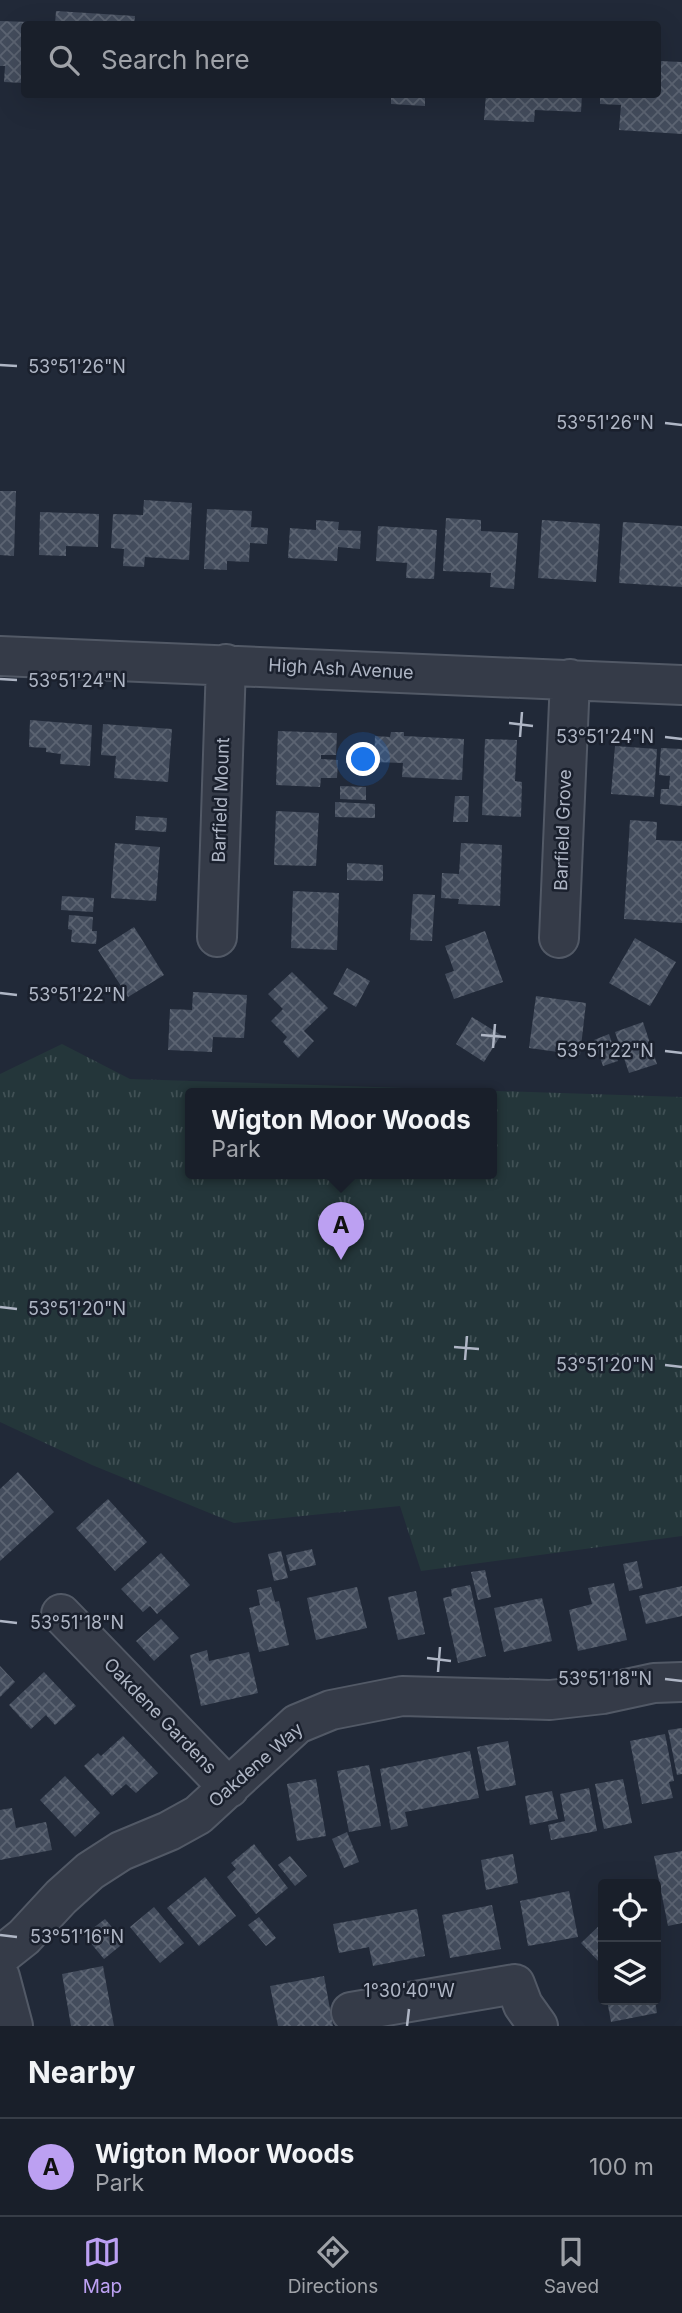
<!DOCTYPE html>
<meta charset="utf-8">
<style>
:root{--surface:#191f2a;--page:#262c36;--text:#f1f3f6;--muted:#9fa2a8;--line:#373d47;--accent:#bca0f2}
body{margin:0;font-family:Inter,sans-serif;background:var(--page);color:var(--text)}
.controls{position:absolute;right:21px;bottom:21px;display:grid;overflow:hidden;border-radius:7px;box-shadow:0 7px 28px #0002}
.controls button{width:63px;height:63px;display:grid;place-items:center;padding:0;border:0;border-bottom:2px solid var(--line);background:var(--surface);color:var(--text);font:35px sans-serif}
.you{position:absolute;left:364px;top:760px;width:24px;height:24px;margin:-18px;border:5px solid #fff;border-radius:50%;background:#1a73e8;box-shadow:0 0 0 10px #1a73e833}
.badge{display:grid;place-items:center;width:46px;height:46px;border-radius:50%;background:var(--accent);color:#111;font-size:23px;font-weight:700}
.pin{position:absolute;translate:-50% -58px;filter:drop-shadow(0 2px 4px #0008)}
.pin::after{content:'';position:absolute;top:37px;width:24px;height:21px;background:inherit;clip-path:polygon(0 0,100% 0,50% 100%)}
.popup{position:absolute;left:185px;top:1088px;width:312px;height:91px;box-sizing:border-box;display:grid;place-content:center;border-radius:7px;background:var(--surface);filter:drop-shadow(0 2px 5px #0005);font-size:23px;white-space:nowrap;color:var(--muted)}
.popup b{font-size:26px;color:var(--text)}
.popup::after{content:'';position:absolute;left:50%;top:100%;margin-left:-14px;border:14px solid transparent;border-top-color:var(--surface)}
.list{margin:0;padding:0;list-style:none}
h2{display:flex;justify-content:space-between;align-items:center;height:91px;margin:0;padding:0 28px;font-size:30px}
h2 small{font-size:23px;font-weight:400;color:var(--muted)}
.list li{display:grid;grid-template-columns:46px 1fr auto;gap:21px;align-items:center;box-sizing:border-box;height:98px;padding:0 28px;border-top:2px solid var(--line)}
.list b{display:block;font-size:26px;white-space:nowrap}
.list p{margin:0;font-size:23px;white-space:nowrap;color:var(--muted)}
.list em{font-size:23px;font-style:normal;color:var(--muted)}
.icon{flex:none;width:38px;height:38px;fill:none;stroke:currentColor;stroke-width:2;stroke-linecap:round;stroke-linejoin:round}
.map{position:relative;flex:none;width:682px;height:2026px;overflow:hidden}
.search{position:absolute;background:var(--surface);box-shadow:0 7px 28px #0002;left:21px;right:21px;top:21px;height:77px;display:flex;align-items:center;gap:18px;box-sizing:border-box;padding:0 24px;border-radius:7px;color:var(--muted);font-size:26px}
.sheet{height:189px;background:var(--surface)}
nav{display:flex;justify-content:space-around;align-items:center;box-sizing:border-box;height:98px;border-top:2px solid var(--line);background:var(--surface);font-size:19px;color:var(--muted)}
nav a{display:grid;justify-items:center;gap:4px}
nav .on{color:var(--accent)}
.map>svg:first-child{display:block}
.park{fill:url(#park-tufts);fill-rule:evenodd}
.building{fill:url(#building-cross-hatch)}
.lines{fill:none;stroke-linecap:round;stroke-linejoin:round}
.minor-casing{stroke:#525966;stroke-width:42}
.minor{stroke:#353b48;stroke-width:38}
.ticks{fill:none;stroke:#afb6c5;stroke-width:2.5}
.labels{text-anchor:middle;stroke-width:5;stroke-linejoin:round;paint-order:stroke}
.street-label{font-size:18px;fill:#afb6c5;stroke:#1a202d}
.ticks-label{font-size:18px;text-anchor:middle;fill:#afb6c5;stroke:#1a202d;stroke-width:5;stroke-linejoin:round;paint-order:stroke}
</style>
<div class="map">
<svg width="682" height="2026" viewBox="0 0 682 2026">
<defs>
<pattern id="park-tufts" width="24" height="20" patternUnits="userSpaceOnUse" patternTransform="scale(1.75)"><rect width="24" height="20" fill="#24363a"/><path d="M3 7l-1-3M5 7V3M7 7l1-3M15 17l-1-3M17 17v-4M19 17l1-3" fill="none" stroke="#415155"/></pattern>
<pattern id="building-cross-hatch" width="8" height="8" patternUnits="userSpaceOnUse" patternTransform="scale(1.75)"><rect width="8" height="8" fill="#434c5c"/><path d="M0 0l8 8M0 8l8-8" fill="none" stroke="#5c6472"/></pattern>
</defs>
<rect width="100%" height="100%" fill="#212938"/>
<!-- park -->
<path class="park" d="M62 1044 130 1079 682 1097V1536L421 1571 400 1506 234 1523 92 1465 0 1422V1074ZM190 1094H492V1174H190Z"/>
<!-- building -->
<path class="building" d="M56 11 135 16 134 24H55Z
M0 21 31 22V24H24V83L4 82 5 66H0Z
M658 61 682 62V134L619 130 621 105 600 104V94H658Z
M391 94H425V106L391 104Z
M486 94H582L581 112 535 110 534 122 484 120Z
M0 491H16L14 556 0 555Z
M144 500 192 503 189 560 145 557 144 567 123 566 124 549 111 548 113 514 143 515Z
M207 509 252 511 251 527 268 528 267 544 250 543 249 562 227 561V570L204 569Z
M40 512 99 514 98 547 66 546V556L39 555Z
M446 518 481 520V531L518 533 514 589 490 587 491 573 443 571Z
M316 520 339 522 338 530 361 531 360 549 338 547 337 561 288 558 290 528 316 530Z
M542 520 600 524 596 582 538 578Z
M623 522 682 526V587L619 583Z
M378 526 437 530 434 579 406 578 407 563 376 561Z
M30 720 92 725 90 766 60 764 61 754 46 752V748L29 747Z
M103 724 172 729 168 782 114 778 116 756 101 755Z
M278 731 337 733 336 755H321V759L338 760 337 778H321L320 787 276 785Z
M391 732H404V736L464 739 462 780 402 777 403 763 374 762 375 736 390 737Z
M485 739 517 740 515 781 522 782 521 817 482 815Z
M615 746 657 749 654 797 611 794Z
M661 748 682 749V806L660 804 661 789H669L670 776 659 775Z
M340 786 366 787V800L340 799Z
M455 796H469L468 822H453Z
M335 802 375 804V818L335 817Z
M276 811 319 813 316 866 274 865Z
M136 816 167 818 166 832 135 830Z
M630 820 657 822 656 840 682 841V923L624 919Z
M115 843 160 847 156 901 111 898Z
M461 843 502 845 500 906 458 904 459 899 441 898 442 873 459 874Z
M347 863 383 865V881L347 880Z
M293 891 339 893 337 950 291 948Z
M413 894 435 895 432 941 410 940Z
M62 896 94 898 93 912 61 910Z
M69 915 93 917 92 931H97L96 944 71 942 72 930 68 929Z
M134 927 164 975 128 997 98 950Z
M485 931 503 982 454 999 445 974 454 971 445 946Z
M635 938 676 962 650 1006 609 983Z
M347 968 370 981 356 1007 333 994Z
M292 972 328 1008 304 1031 314 1041 298 1058 283 1042 287 1037 271 1021 283 1009 268 994Z
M193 992 247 995 244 1038 213 1037 212 1052 168 1050 170 1009 192 1010Z
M536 996 586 1003 580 1055 529 1048Z
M472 1017 501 1035 484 1062 456 1044Z
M643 1022 657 1064 629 1073 615 1032Z
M609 1034 618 1061 603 1066 594 1040Z
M18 1472 54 1512 0 1561V1489Z
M108 1499 147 1542 115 1571 76 1528Z
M312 1549 316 1565 290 1571 286 1555Z
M281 1551 288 1578 274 1581 268 1554Z
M161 1553 190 1585 157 1614 150 1606 143 1612 121 1589Z
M637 1561 643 1588 629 1591 623 1564Z
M485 1570 491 1597 478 1600 471 1572Z
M614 1583 627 1640 578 1651 569 1610 592 1604 588 1588Z
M470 1585 486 1656 458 1663 443 1598 452 1596 451 1589Z
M682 1586V1616L646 1624 639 1596Z
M271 1587 275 1602 279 1601 289 1645 259 1652 249 1608 260 1605 257 1590Z
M357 1587 367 1628 316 1640 307 1598Z
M416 1591 425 1634 398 1640 388 1597Z
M542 1598 552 1641 504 1652 494 1608Z
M161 1619 179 1638 154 1661 136 1641Z
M207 1650 209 1661 249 1652 258 1693 201 1706 190 1655Z
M0 1666 15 1682 0 1697Z
M44 1672 76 1706 55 1725 46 1715 31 1729 9 1705Z
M682 1728V1774L677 1775 668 1730Z
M665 1734 674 1781 669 1782 673 1798 642 1804 630 1741Z
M123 1736 158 1773 136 1793 126 1784 112 1796 84 1766 98 1753 101 1756Z
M508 1741 516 1785 486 1791 477 1747Z
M470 1751 479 1798 405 1812 408 1826 391 1830 380 1769Z
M369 1765 381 1826 349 1832 337 1771Z
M65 1776 100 1813 75 1837 40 1800Z
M316 1779 326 1836 297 1841 287 1784Z
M623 1779 632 1823 604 1829 595 1784Z
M589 1788 597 1831 551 1840 548 1825 565 1821 560 1794Z
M552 1791 558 1819 530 1825 525 1796Z
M12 1808 16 1828 46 1822 52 1850 0 1860V1810Z
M347 1832 359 1862 344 1868 332 1839Z
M254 1844 288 1888 256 1914 227 1877 236 1869 231 1863Z
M682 1851V1923L668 1926 654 1856Z
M513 1854 518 1883 486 1890 481 1860Z
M290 1856 307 1876 295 1886 278 1865Z
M205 1877 236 1916 199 1946 167 1908Z
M569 1891 578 1937 528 1946 520 1901Z
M492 1905 501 1949 450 1958 442 1915Z
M154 1907 184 1943 160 1963 130 1927Z
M417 1909 425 1956 373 1966 369 1947 339 1953 333 1924Z
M259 1917 276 1938 266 1946 248 1925Z
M105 1919 125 1942 104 1959 84 1935Z
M603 1922V1962L601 1964 581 1943Z
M103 1966 114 2026H71L62 1974Z
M324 1976 333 2026H278L270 1986Z
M607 2000H655L657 2013 611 2022Z"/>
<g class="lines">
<!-- minor casing -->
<g class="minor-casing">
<path id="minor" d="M0 656 682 685
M217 937 226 664
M559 938 570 679
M61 1614 229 1788
M0 1956 24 1937 61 1897 90 1871 121 1851 169 1831 198 1815 297 1724 331 1710 402 1696 550 1700 603 1694 654 1683 682 1682
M0 1977 13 2026
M351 2012 515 1984 523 2005 538 2026"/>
</g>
<!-- minor -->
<use href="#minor" class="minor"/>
</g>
<!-- ticks -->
<path class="ticks" d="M0 365 17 366M665 423 682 425M0 679 17 680M509 723 533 726M520 737 522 712M665 737 682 739M0 993 17 995M481 1035 506 1037M493 1048 495 1024M665 1051 682 1053M0 1307 17 1309M454 1347 479 1349M465 1360 467 1336M665 1365 682 1367M0 1621 17 1623M427 1658 451 1661M438 1672 440 1647M665 1679 682 1681M0 1935 17 1937M407 2026 409 2009"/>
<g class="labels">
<!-- street labels -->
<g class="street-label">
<text transform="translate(341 669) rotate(3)" y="6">High Ash Avenue</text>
<text transform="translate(221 800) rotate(-88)" y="6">Barfield Mount</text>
<text transform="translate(563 830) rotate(-88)" y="6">Barfield Grove</text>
<text transform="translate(160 1716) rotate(46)" y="6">Oakdene Gardens</text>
<text transform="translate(256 1765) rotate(-41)" y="6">Oakdene Way</text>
</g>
</g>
<g class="ticks-label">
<text x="77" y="373">53°51'26"N</text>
<text x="605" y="429">53°51'26"N</text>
<text x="77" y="687">53°51'24"N</text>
<text x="605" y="743">53°51'24"N</text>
<text x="77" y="1001">53°51'22"N</text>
<text x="605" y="1057">53°51'22"N</text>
<text x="77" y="1315">53°51'20"N</text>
<text x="605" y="1371">53°51'20"N</text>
<text x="77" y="1629">53°51'18"N</text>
<text x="605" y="1685">53°51'18"N</text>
<text x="77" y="1943">53°51'16"N</text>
<text x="409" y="1997">1°30'40"W</text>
</g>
</svg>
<div class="controls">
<button><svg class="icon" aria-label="locate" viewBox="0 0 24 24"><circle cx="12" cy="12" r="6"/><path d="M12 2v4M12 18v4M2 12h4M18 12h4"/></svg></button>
<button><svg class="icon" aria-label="layers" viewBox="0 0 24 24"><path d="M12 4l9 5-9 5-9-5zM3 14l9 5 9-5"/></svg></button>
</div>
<div class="you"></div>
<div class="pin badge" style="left:341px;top:1260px">A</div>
<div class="popup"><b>Wigton Moor Woods</b>Park</div>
<div class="search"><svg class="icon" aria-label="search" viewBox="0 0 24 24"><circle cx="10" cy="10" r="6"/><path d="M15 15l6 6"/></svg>Search here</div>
</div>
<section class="sheet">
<h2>Nearby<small></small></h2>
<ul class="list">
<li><span class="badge">A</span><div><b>Wigton Moor Woods</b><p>Park</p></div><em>100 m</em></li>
</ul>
</section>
<nav>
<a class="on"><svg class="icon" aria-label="map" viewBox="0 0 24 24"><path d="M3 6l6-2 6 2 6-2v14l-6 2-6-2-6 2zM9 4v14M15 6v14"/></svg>Map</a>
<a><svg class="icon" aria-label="directions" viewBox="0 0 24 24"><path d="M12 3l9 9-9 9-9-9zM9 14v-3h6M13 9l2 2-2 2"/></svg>Directions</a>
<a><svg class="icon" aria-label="saved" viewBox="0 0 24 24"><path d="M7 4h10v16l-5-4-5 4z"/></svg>Saved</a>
</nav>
